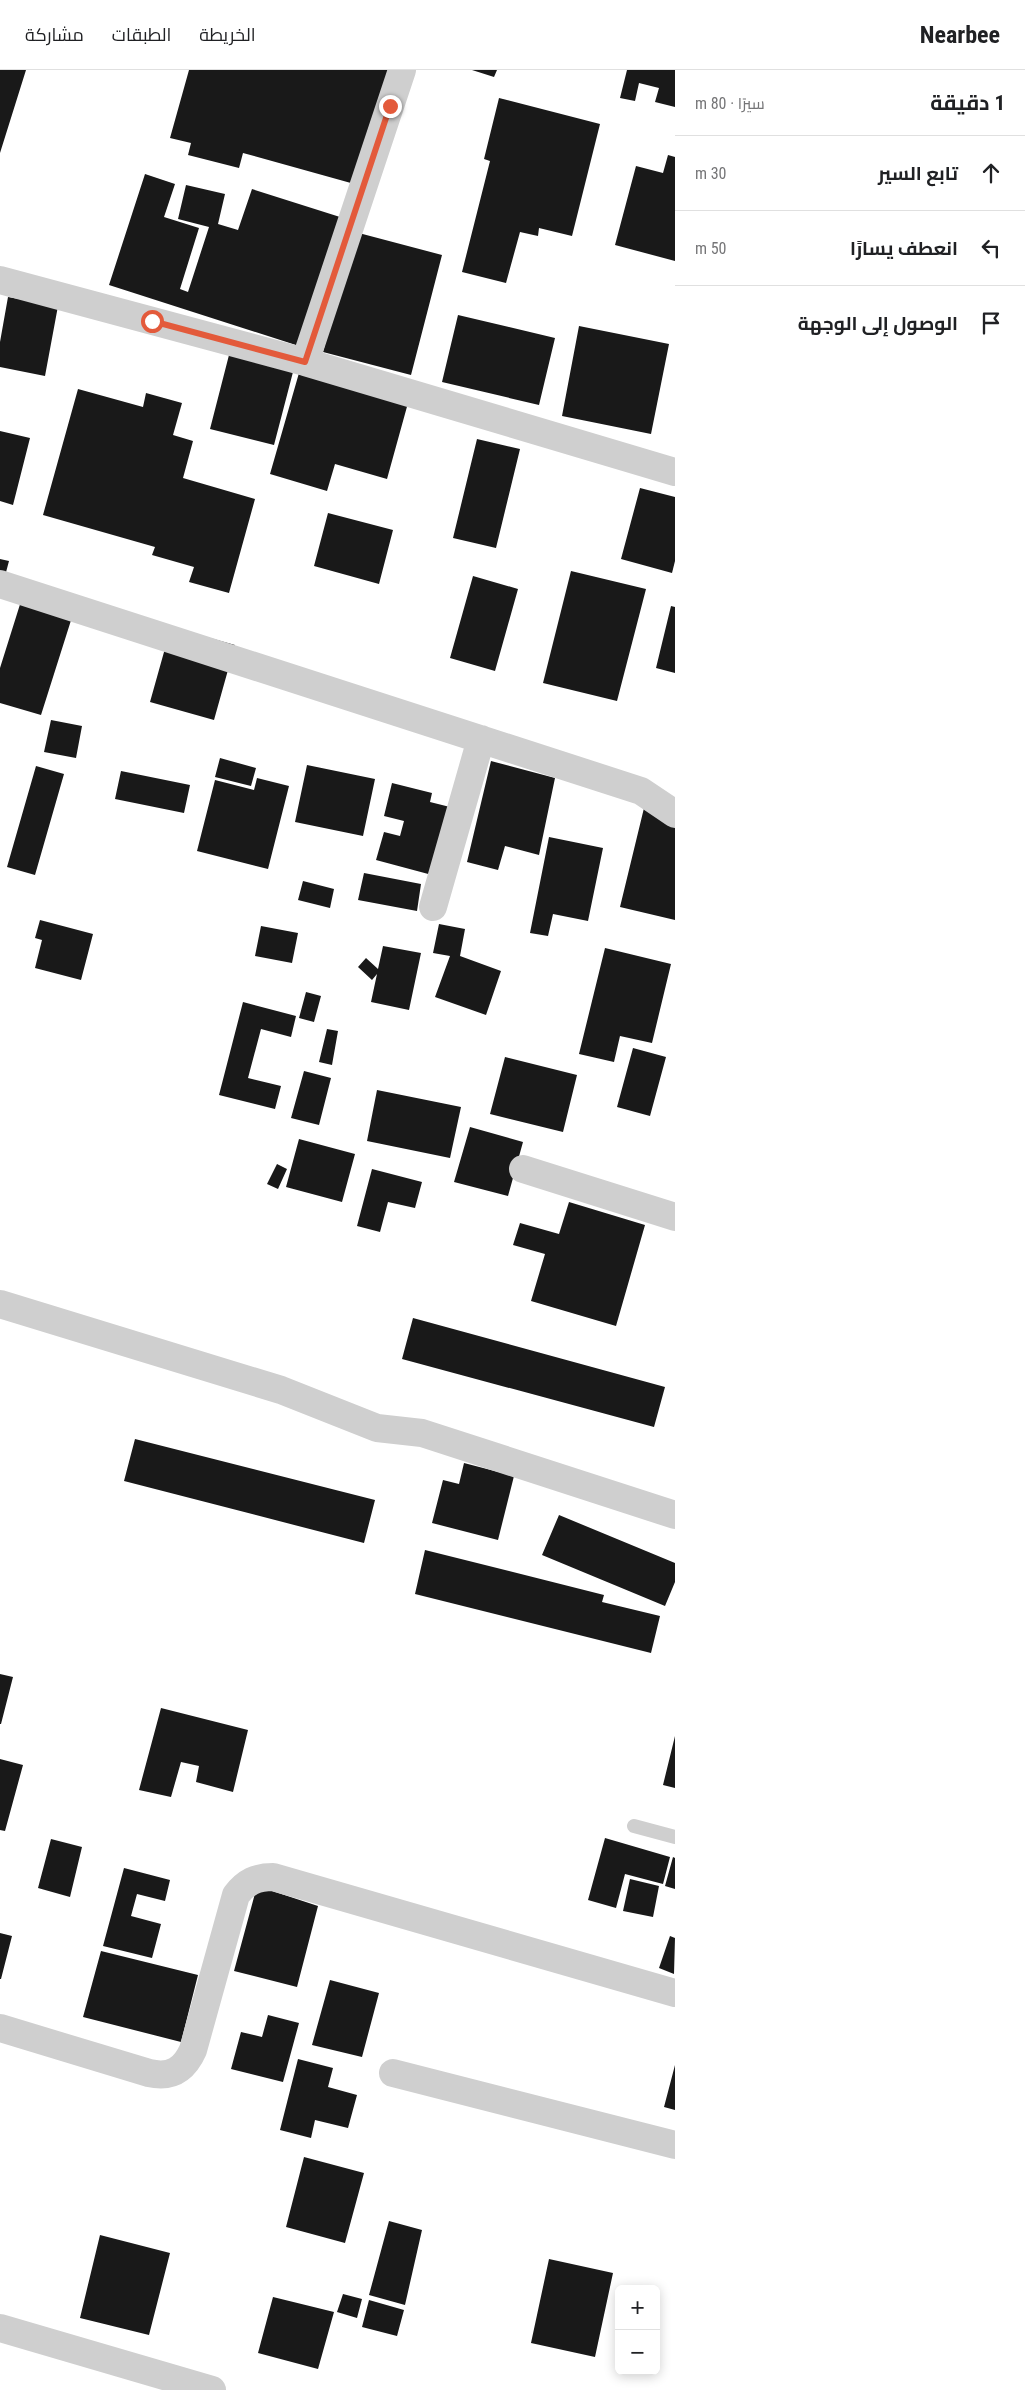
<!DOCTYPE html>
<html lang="ar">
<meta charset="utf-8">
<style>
:root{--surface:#fff;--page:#f6f6f6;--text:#202124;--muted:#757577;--line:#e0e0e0}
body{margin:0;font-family:"Roboto Condensed",Cairo,sans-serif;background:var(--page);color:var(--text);direction:rtl}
.controls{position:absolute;right:15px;bottom:15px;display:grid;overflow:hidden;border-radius:8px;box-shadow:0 2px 12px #0003}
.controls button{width:45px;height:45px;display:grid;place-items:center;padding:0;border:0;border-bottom:1px solid var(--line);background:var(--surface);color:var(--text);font:25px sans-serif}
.stop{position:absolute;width:15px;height:15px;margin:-11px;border:4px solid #e35a3b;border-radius:50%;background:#fff}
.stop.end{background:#e35a3b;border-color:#fff;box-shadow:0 1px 5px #0008}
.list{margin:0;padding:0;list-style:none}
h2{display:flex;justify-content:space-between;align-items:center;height:65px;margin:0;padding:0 20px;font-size:21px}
h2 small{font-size:16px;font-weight:400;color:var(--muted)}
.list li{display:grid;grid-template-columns:32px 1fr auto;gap:15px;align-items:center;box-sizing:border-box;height:75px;padding:0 20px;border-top:1px solid var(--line)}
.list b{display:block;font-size:19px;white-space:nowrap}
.list em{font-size:16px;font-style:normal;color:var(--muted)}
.icon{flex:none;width:28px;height:28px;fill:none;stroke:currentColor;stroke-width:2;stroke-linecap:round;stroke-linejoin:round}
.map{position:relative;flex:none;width:675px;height:2320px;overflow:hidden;direction:ltr}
header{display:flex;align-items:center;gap:30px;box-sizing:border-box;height:70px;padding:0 25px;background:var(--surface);border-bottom:1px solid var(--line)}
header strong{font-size:24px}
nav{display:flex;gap:28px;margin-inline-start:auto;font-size:18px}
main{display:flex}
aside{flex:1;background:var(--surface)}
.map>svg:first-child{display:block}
.building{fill:#191919}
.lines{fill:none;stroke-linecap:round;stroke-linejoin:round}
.service{stroke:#cfcfcf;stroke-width:14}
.minor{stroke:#cfcfcf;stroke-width:28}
.route{stroke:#e35a3b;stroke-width:6}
</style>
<header>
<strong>Nearbee</strong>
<nav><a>الخريطة</a><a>الطبقات</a><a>مشاركة</a></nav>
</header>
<main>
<aside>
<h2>1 دقيقة<small>سيرًا · 80 m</small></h2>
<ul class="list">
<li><svg class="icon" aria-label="ahead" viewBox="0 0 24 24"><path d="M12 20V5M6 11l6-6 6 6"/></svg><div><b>تابع السير</b></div><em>30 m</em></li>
<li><svg class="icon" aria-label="left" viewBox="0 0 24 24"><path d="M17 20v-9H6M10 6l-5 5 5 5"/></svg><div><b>انعطف يسارًا</b></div><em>50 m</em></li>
<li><svg class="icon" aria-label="arrive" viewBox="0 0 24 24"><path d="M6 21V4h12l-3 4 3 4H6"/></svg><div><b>الوصول إلى الوجهة</b></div></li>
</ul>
</aside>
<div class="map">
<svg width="675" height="2320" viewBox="0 0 675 2320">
<rect width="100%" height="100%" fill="#fff"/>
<!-- building -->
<path class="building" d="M0 0H26L0 83Z
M189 0H390L358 115 243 83 239 98 188 85 191 73 170 68Z
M472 0H497L494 7Z
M627 0H675V37L655 32 659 18 639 13 635 31 620 28Z
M499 28 600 54 572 166 539 158 538 166 520 162 506 213 462 202 490 91 484 89Z
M668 85 675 87V191L615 175 636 96 663 103Z
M145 104 175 114 164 147 199 158 180 219 188 222 209 157 178 149 186 115 225 124 218 154 238 160 252 119 340 147 299 276 109 215Z
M355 162 442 185 411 305 323 282Z
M8 227 58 236 45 306 0 297V272Z
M458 245 555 268 539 335 442 312Z
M579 256 669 274 651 364 562 346Z
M229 285 293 302 274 375 210 359Z
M301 296 408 333 387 409 335 394 327 421 270 404Z
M78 319 143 337 146 323 182 333 173 365 193 371 183 408 255 429 229 523 189 512 194 497 152 485 155 477 43 445Z
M0 361 30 368 13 435 0 431Z
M477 369 520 379 496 478 453 468Z
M640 418 675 427V491L672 503 621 489Z
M328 443 393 460 379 514 314 496Z
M0 489 9 491 1 521H0Z
M571 501 646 519 617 631 543 613Z
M473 506 518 519 495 601 450 588Z
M22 528 73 544 41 645 0 633V598Z
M671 536 675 537V603L656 598Z
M171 557 235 575 214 650 150 632Z
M51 650 82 656 76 688 44 682Z
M220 688 256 698 251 716 215 707Z
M491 691 555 708 539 785 505 776 498 800 467 792Z
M307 695 375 709 363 766 295 752Z
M36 696 64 704 35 805 7 797Z
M121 701 190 715 184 743 115 729Z
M257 708 289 716 268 799 197 781 215 710 254 720Z
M392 713 432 723 430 732 450 737 432 805 376 790 384 762 400 766 404 751 384 746Z
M644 738 675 757V850L620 837Z
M549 767 603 778 588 851 553 844 548 866 530 863Z
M364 803 421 814 417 841 358 830Z
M303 811 334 819 330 838 298 830Z
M40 850 93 864 81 910 35 898 42 870 35 868Z
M439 854 465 859 460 886 501 901 486 945 435 927 450 886 433 883Z
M261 856 298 863 292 893 255 886Z
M383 876 421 883 409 940 371 932 377 904 372 910 358 897 366 888 378 899Z
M605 878 671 894 652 973 620 966 614 992 579 984Z
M306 922 321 926 314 952 299 948Z
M243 932 296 946 291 967 261 959 248 1008 281 1016 275 1039 219 1025Z
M327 959 338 961 332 995 319 992Z
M633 978 666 987 650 1046 617 1037Z
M505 987 577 1005 563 1062 490 1044Z
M304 1001 331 1008 319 1055 291 1048Z
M377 1020 461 1037 450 1088 367 1071Z
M470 1057 523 1072 508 1126 454 1112Z
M299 1069 355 1084 342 1132 286 1117Z
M277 1094 287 1099 278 1119 267 1114Z
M372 1099 422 1112 415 1138 388 1132 380 1162 357 1156Z
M569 1132 645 1155 616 1256 531 1231 545 1184 513 1175 520 1153 559 1164Z
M413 1248 665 1317 654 1357 402 1289Z
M135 1369 375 1430 364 1473 124 1411Z
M464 1393 514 1406 498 1470 432 1453 443 1410 459 1414Z
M559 1445 675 1493V1512L665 1536 542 1485Z
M425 1480 604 1525 602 1532 660 1546 651 1583 415 1524Z
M0 1604 13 1607 1 1654H0Z
M161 1638 248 1660 233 1722 196 1712 199 1696 181 1692 171 1727 139 1720Z
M675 1666V1718L663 1715Z
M0 1689 23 1695 5 1761 0 1760Z
M605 1768 670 1787 663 1814 625 1804 616 1838 588 1830Z
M51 1769 82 1777 70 1827 38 1818Z
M673 1787 675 1788V1819L665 1816Z
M124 1798 170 1810 165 1831 137 1824 131 1846 161 1854 152 1888 103 1876Z
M630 1809 659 1816 653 1847 623 1841Z
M257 1816 318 1836 297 1917 234 1901Z
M0 1863 12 1866 1 1909H0Z
M670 1866 675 1868 674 1904 659 1898Z
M101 1881 198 1905 181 1972 83 1947Z
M330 1910 379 1923 362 1987 312 1975Z
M268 1945 299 1953 283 2012 231 1999 241 1962 262 1967Z
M298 1989 333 1998 328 2017 357 2025 348 2058 315 2050 311 2068 280 2060Z
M675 1995V2040L664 2037Z
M304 2087 364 2103 345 2173 286 2157Z
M389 2151 422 2160 405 2235 369 2225Z
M100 2165 170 2183 149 2265 80 2248Z
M549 2189 613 2203 595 2287 531 2273Z
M343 2224 362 2229 357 2248 337 2242Z
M273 2227 334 2242 318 2299 258 2283Z
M369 2230 404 2240 397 2266 362 2257Z"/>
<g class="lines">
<!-- service -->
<path class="service" d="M634 1756 675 1767"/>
<!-- minor -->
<path class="minor" d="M0 210 305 292 675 402
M305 292 402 0
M0 514 641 721 675 744
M433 837 481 669
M523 1099 675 1147
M0 1234 281 1320 377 1358 422 1363 675 1445
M0 1958 149 2003C171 2008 184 2000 193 1980L236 1825C246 1812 256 1807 273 1807L675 1923
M393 2003 675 2075
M0 2258 212 2320"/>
</g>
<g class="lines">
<!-- route -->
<path class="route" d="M152 251 305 292 390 36"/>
</g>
</svg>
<div class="controls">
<button>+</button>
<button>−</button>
</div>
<div class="stop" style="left:152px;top:251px"></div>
<div class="stop end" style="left:390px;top:36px"></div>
</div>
</main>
